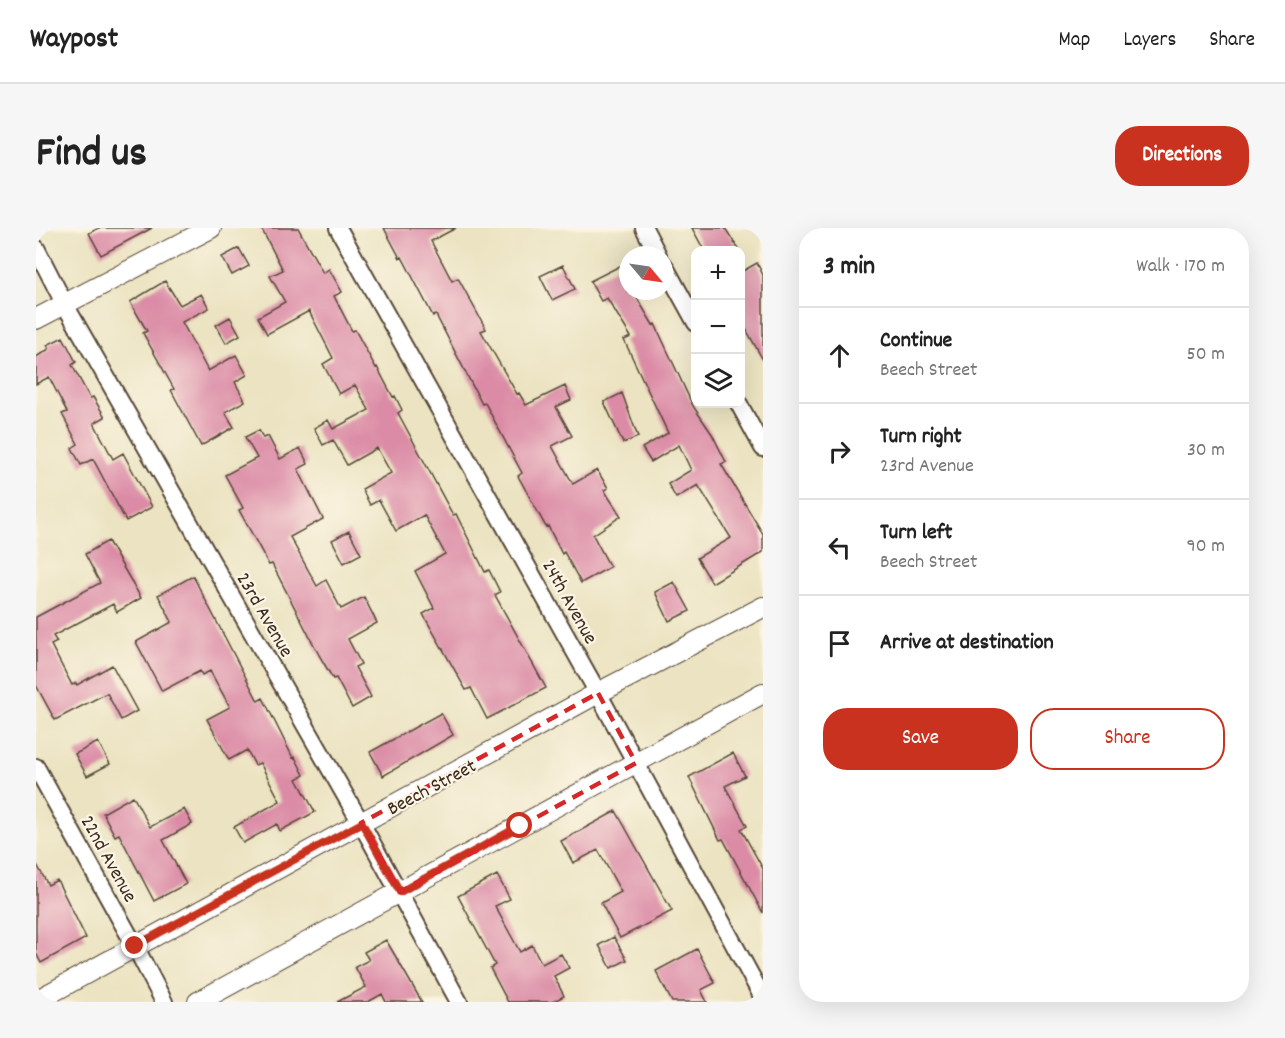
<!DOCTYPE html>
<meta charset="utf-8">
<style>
:root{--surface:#fff;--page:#f6f6f6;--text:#222;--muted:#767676;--line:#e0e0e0;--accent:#c8321e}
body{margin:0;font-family:Dekko,sans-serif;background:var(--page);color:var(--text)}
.controls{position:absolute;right:18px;top:18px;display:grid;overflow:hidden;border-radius:12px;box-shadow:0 6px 24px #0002}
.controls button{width:54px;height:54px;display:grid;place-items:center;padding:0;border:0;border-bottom:2px solid var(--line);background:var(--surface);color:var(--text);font:30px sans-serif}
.compass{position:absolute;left:583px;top:18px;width:54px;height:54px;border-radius:50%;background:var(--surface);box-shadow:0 6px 24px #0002;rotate:119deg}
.stop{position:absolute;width:18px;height:18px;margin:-14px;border:4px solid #c8321e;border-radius:50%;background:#fff}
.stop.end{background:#c8321e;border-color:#fff;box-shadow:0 2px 6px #0008}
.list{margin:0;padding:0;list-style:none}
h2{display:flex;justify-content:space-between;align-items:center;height:78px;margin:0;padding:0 24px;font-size:26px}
h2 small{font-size:20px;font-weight:400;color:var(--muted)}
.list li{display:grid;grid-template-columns:39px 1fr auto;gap:18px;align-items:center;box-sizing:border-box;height:96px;padding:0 24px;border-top:2px solid var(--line)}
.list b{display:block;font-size:22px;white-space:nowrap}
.list p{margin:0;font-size:20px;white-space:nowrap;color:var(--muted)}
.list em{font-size:20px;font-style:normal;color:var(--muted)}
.actions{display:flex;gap:12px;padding:18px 24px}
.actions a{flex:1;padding:14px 0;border:2px solid var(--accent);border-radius:24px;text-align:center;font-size:21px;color:var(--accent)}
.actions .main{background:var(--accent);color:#fff}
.icon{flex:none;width:33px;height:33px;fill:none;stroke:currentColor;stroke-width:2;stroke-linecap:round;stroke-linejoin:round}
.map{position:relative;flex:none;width:727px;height:774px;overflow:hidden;border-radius:24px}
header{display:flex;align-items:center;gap:36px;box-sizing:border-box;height:84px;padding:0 30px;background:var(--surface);border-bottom:2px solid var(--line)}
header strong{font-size:28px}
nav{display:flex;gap:33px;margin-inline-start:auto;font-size:21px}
.intro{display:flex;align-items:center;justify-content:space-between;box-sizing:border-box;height:144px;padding:0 36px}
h1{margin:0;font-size:42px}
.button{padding:15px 27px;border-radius:24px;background:var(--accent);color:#fff;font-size:21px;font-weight:700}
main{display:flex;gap:36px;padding:0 36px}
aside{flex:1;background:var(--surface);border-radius:24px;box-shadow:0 6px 24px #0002}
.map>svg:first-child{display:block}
.building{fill:#db8ba6}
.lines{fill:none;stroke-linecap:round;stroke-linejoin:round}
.minor-casing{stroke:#554636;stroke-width:20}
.tertiary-casing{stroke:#554636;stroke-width:22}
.minor{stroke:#fff;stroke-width:16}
.tertiary{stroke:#fff;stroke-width:20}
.route{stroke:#c8321e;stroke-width:8}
.marked{fill:none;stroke:#d62828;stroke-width:4.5;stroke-dasharray:12 8;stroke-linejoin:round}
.labels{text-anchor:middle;stroke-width:4.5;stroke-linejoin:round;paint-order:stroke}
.street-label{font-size:20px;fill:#3b2a1e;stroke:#fcf5e5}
</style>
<header>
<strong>Waypost</strong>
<nav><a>Map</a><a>Layers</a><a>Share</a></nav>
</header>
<div class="intro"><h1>Find us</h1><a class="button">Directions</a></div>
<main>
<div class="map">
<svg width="727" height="774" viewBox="0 0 727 774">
<rect width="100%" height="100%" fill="#fcf5e5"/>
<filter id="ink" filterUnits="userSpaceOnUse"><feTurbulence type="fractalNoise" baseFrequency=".0167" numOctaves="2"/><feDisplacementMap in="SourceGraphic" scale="12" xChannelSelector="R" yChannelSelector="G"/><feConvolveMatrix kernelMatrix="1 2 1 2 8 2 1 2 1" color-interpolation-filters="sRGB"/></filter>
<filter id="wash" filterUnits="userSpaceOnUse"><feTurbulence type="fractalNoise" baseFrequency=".008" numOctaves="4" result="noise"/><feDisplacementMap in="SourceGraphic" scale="24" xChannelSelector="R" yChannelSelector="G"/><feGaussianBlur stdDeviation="1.35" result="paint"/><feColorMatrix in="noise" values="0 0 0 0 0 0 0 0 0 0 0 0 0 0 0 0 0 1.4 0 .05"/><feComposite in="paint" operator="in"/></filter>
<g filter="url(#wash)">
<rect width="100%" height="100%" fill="#ebe3c1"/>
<g id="blocks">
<!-- building -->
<path class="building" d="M63 0H116L65 27 53 5Z
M225 0H262L287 45 293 41 306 64 298 68 316 103 319 102 340 140 341 139 357 169 359 168 366 182 362 185 417 287 420 286 449 344 453 342 464 364 459 367 510 460 451 491 435 460 430 462 387 386 398 380 379 343 409 326 388 287 360 303 343 272 334 277 326 261 355 245 341 220 311 237 297 212 287 217 278 200 292 192 297 201 333 182 319 157 303 166 287 136 297 130 273 83 231 106 222 89 249 74 234 48 247 42Z
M348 0H420L395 13 416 53 422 50 450 101 445 103 481 166 483 165 490 177 529 158 535 172 520 179 536 208 516 218 537 256 561 242 572 260 568 262 585 288 557 307 574 339 545 355 528 324 526 326 512 298 510 299 482 248 486 245 449 175 446 176 400 87 397 88 366 29 364 30Z
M656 0H689L703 22H668Z
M203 20 213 38 196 47 186 29Z
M721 35 727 47V132L705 92V44Z
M527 37 539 61 516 72 504 48Z
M586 37 592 49V63H597L617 97 619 96 657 178 676 206 690 234 685 236 727 306V324L676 355 661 330 695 310 662 257 640 270 632 256 655 242 643 217 615 234 606 220 632 205 588 112 595 109 571 70 565 73 554 53Z
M129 53 144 77 165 66 173 80 146 94 172 143 200 127 211 147 199 154 209 173 189 184 198 199 165 218 135 162 138 161 107 105 111 103 94 74Z
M194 89 204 107 190 115 180 97Z
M27 109 40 134 36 137 54 170 57 169 69 189 58 195 77 231 87 225 116 279 90 293 57 231 45 237 36 220 42 216 26 186 31 184 13 149 0 156V129L13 121 11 117Z
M586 165 602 209 587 215 568 174Z
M223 202 227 210 232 208 244 231 264 220 272 236 262 241 287 291 254 309 281 358 290 352 305 381 328 369 341 395 312 411 325 436 319 439 335 469 316 480 300 450 297 451 283 427 236 336 233 337 203 282 207 280 189 247 221 230 209 209Z
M313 303 325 326 308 335 296 312Z
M72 313 105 370 81 384 77 376 17 408 21 414 15 417 36 457 40 455 41 457 76 437 101 483 85 492 71 465 19 492 0 457V389L64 355 49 326Z
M157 348 222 473 227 470 257 530 259 529 268 547 261 551 279 584 244 603 241 596 207 615 198 599 244 573 224 535 219 537 211 522 193 532 171 491 194 479 174 443 166 447 164 443 126 463 100 414 136 394 122 367Z
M638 354 654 383 633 393 619 364Z
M405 485 417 507 347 548 334 524Z
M62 514 74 536 51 548 39 526Z
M697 525 709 548 689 558 711 598 705 601 727 641V685L687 611 684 612 653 549Z
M97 568 114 599 148 581 156 596 127 612 150 656 118 673 83 606 79 608 67 585Z
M580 583 636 683 584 710 565 675 585 664 562 622 537 635 525 613Z
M0 635 12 657 21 652 50 710 5 735 0 725Z
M461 647 474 671 459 678 484 724 496 717 506 736 525 726 533 740 518 748 528 768 516 774H472L454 740 459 737 422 668Z
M578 709 591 732 575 740 563 717Z
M350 712 386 774H350L346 766 332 774H301L330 759 319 739 333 732 328 724Z
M661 721 679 755 665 762 671 774H636L620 743Z"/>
</g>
</g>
<g filter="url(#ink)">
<use href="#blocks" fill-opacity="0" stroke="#554636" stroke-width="1.5"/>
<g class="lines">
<!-- minor casing -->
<g class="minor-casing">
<path id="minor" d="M302 0 562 465 727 770
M608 0 622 27
M0 20 28 75 325 595 423 774
M628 37 660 95
M703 176 727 220
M0 539 99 718 128 774"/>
</g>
<!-- tertiary casing -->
<g class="tertiary-casing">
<path id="tertiary" d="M0 91 175 0
M0 773 562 465 727 379
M162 774 727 465"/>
</g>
<!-- minor -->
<use href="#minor" class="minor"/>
<!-- tertiary -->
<use href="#tertiary" class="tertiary"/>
</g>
</g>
<g class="lines" filter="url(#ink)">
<!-- route -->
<path class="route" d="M99 718 326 595 364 664 484 598"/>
</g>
<!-- marked area -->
<path class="marked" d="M562 465 600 535 364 664 325 595Z"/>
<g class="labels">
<!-- street labels -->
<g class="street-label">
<text transform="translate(535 373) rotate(61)" y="7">24th Avenue</text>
<text transform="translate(230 386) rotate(60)" y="7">23rd Avenue</text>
<text transform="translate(395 558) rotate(-28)" y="7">Beech Street</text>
<text transform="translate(74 630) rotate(61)" y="7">22nd Avenue</text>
</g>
</g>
</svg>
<div class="controls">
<button>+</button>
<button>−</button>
<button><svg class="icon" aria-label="layers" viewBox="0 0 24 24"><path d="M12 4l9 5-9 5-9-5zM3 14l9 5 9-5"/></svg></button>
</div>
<svg class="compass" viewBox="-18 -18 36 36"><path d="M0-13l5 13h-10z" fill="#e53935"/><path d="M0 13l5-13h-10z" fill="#767676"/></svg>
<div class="stop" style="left:484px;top:598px"></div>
<div class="stop end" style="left:99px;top:718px"></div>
</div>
<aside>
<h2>3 min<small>Walk · 170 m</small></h2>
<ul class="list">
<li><svg class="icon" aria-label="ahead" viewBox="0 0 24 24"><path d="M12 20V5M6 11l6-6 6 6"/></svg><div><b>Continue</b><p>Beech Street</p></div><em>50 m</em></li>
<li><svg class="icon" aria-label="right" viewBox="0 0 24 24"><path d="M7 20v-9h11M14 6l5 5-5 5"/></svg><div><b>Turn right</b><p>23rd Avenue</p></div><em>30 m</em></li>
<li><svg class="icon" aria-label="left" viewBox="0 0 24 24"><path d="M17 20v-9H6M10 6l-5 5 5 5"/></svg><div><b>Turn left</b><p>Beech Street</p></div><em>90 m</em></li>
<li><svg class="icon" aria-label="arrive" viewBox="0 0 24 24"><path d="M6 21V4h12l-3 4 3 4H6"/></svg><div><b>Arrive at destination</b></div></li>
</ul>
<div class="actions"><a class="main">Save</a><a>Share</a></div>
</aside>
</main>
